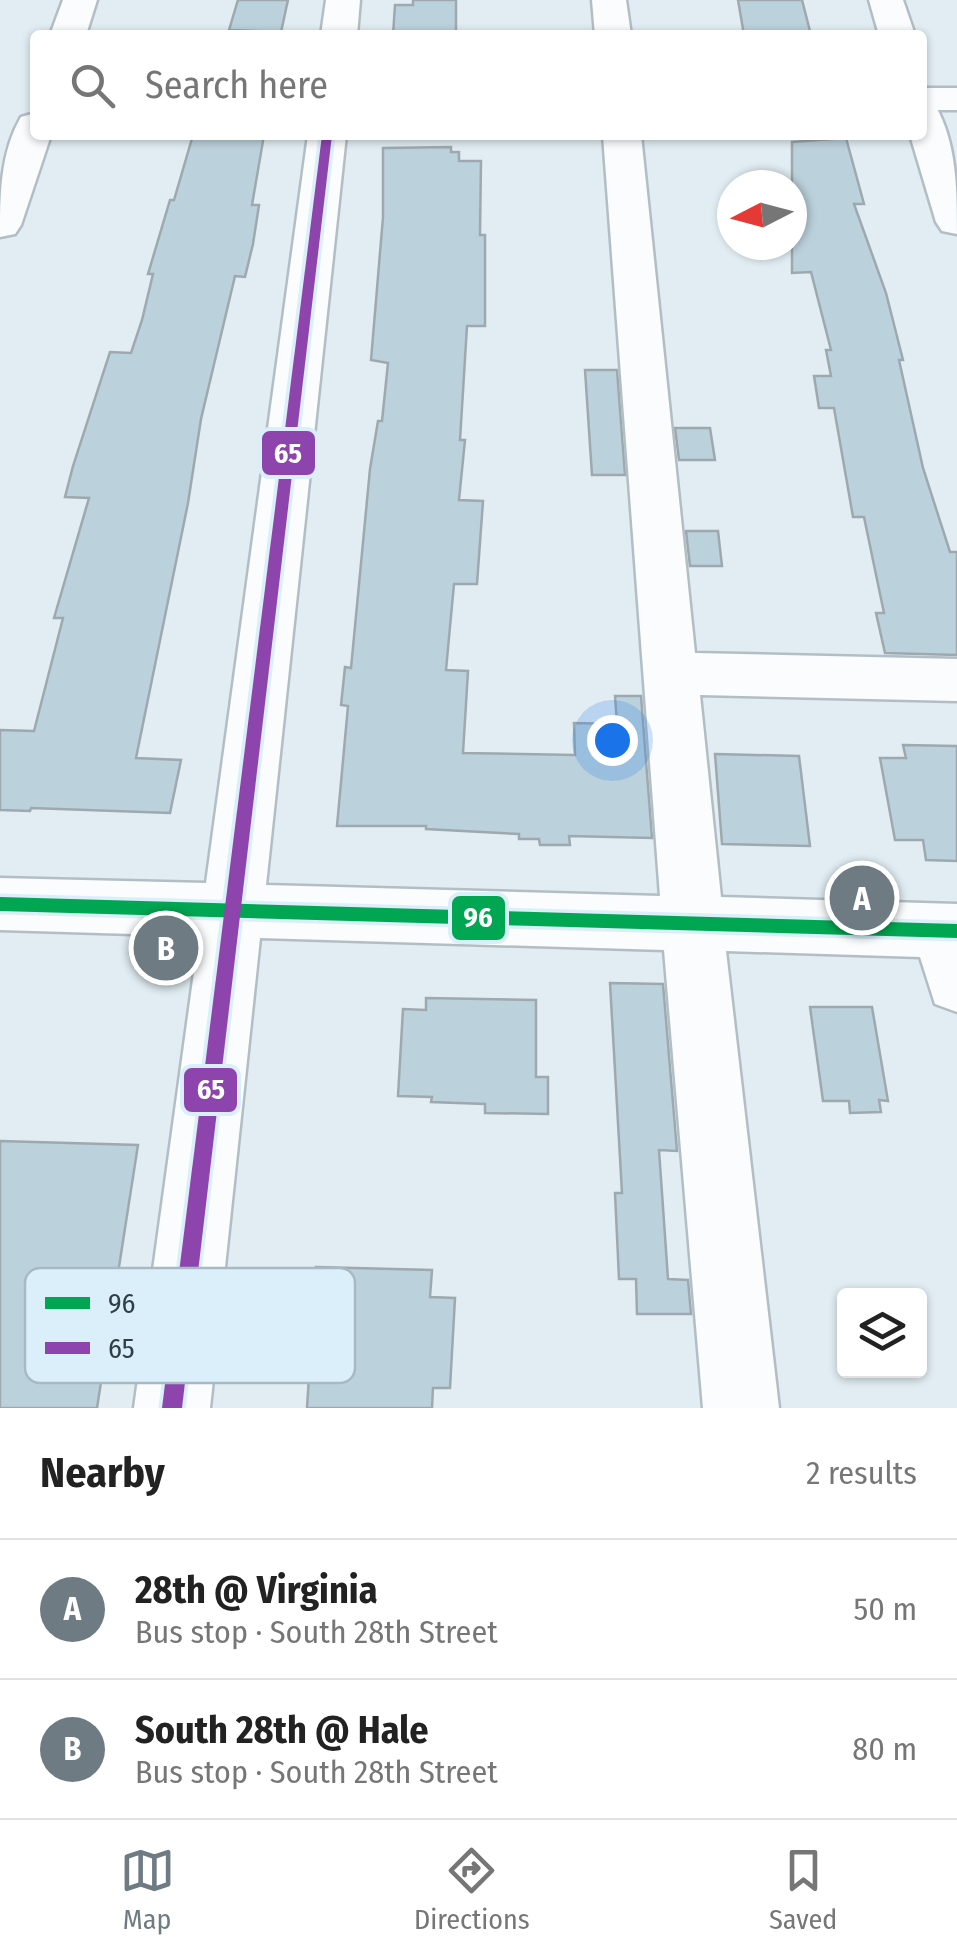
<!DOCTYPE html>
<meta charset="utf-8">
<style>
:root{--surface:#fff;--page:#f2f2f2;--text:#222;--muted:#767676;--line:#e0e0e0;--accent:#6e7b83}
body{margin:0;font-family:"Fira Sans Condensed",sans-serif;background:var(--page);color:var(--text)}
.controls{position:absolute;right:30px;bottom:30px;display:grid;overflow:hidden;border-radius:10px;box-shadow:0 2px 8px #0004}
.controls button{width:90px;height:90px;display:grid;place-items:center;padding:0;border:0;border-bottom:2px solid var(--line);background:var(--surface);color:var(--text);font:50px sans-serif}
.compass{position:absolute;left:717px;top:170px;width:90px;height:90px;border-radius:50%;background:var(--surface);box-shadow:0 2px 8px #0004;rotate:264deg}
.you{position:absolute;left:612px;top:740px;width:35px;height:35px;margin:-25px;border:8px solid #fff;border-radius:50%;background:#1a73e8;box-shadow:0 0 0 15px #1a73e833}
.badge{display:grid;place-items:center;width:65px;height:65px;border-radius:50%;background:var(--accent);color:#fff;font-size:32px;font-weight:700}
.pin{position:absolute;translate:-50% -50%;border:5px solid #fff;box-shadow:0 2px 10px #0006}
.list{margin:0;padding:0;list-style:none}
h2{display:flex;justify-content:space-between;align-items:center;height:130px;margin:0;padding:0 40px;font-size:42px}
h2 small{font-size:32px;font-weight:400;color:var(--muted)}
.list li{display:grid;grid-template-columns:65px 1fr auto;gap:30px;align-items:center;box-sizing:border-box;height:140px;padding:0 40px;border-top:2px solid var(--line)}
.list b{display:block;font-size:38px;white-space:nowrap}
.list p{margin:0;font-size:32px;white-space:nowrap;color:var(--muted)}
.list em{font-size:32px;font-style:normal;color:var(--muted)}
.icon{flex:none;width:55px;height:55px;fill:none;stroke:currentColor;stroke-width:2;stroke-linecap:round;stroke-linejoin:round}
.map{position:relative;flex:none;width:957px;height:1408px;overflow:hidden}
.search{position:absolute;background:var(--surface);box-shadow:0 2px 8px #0004;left:30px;right:30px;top:30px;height:110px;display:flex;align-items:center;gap:25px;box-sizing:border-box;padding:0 35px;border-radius:10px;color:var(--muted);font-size:38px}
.sheet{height:410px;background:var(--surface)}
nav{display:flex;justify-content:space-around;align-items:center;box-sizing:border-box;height:140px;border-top:2px solid var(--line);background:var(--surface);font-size:28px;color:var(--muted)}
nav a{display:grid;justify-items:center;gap:5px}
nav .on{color:var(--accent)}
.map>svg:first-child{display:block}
.building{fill:#bbd1dc;stroke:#9ea9af;stroke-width:2.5}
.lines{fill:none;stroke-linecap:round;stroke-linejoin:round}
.minor-casing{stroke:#b3bec4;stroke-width:5}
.major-casing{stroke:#b3bec4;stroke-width:5}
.minor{fill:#fafcfd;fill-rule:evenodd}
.major{fill:#fafcfd;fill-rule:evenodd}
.bus-1-casing{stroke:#daeffa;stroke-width:7}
.bus-2-casing{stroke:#daeffa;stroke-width:7}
.bus-1{fill:#00a651;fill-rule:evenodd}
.bus-2{fill:#8e44ad;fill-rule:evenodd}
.key{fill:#daeffa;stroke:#a7bac4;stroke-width:2.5}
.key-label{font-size:28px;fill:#303e46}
.line-badge{stroke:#daeffa;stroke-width:4}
.badge-label{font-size:28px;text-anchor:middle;font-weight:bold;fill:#fff}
</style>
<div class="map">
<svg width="957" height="1408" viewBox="0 0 957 1408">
<rect width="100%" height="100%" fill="#e1edf3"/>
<!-- building -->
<path class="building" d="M238 0H288L281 32 229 30Z
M413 0H456V35H393L395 5H413Z
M738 0H802L811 35H744Z
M193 135H264L252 205H259L253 244 245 277 235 276 201 419 188 503 136 758 181 760 170 813 31 808 30 811 0 810V730L34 731 63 618H54L89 498 65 497 73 466 110 352 131 353 142 320 153 274H148L170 200H174Z
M846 138 864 204H854L886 293 903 360H899L923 468 950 552H957V655L885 653 876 613H884L864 517H853L834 408H819L814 376H831L826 350H831L811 272 792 273V142Z
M451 147V152H459V161H481L480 235H485V326H467L460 440H465L459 500 483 501 477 584H454L446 670 468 671 463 753 575 755 574 723 617 724 615 696H641L652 838 569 836 570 845H540L539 839H519V834L426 829V826H337L348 706 341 705 345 667 351 668 370 469 378 421H382L388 363 371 360 383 217V148Z
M585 370H617L625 475H592Z
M675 428H710L715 460H679Z
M686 531H718L722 566H690Z
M903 745 957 746V861L926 860 923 840H895L880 758H906Z
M715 754 799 756 810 846 722 844Z
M610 983 663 984 677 1151 659 1150 668 1279 688 1280 691 1314H637L636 1279H619L615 1193H622Z
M426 998 536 1000V1077H548V1114L485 1113V1104L431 1102 432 1097 398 1096 403 1009 426 1010Z
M810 1007H872L888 1101 879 1100 881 1112 850 1113 849 1101H823Z
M0 1141 138 1145 97 1408H0Z
M316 1267 432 1270 430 1297 455 1298 450 1388H433L432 1408H307Z"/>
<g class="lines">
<!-- minor casing -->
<g class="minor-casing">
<path id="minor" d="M63 0H97L86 35H50Z
M326 0H360L357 35H321Z
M592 0H626L631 35H595Z
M922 88H957V110H922Z
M35 113V135H51L21 225 15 234 0 237C0 196 0 153 21 117Z
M308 135H346L266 885 660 896 603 135H641L695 653 957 659V701L700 695 721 897 957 904V1012L935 1004 920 957 726 951 779 1408H703L664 950 260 938 210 1408H134L199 936 0 930V878L206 883Z"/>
</g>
<!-- major casing -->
<g class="major-casing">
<path id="major" d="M869 0H903L915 35H879Z
M922 102 935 105C957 143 957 191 957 234L942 231 936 222 910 135H922Z"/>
</g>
<!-- minor -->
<use href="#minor" class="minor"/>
<!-- major -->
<use href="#major" class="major"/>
<!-- bus-1 casing -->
<g class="bus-1-casing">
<path id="bus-1" d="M0 897 957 924V938L0 911Z"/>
</g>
<!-- bus-2 casing -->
<g class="bus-2-casing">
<path id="bus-2" d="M322 135H332L182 1408H162Z"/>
</g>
<!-- bus-1 -->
<use href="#bus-1" class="bus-1"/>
<!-- bus-2 -->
<use href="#bus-2" class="bus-2"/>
</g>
<!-- legend -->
<rect x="25" y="1268" width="330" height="115" rx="15" class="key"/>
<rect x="45" y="1297" width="45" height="12" fill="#00a651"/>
<rect x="45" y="1342" width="45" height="12" fill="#8e44ad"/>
<g class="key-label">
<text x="108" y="1313">96</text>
<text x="108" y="1358">65</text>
</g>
<g class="line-badge">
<rect x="260" y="429" width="57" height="48" rx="10" fill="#8e44ad"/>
<rect x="450" y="894" width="57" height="48" rx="10" fill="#00a651"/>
<rect x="182" y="1066" width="57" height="48" rx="10" fill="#8e44ad"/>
</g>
<g class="badge-label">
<text x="288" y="463">65</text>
<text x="478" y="927">96</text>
<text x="211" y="1099">65</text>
</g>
</svg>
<div class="controls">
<button><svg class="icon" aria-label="layers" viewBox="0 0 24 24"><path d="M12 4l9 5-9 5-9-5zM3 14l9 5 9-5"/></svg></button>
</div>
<svg class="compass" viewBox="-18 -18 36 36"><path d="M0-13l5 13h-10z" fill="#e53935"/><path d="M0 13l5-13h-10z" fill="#767676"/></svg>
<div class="you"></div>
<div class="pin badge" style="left:862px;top:898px">A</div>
<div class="pin badge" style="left:166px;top:948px">B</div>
<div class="search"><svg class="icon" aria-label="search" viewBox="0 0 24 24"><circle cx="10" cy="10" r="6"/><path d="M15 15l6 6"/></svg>Search here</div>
</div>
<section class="sheet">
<h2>Nearby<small>2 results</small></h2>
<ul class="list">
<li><span class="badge">A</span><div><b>28th @ Virginia</b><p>Bus stop · South 28th Street</p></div><em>50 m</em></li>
<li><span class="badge">B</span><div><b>South 28th @ Hale</b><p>Bus stop · South 28th Street</p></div><em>80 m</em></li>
</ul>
</section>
<nav>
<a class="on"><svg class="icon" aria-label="map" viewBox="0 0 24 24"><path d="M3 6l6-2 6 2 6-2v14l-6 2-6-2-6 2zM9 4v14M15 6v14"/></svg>Map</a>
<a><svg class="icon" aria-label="directions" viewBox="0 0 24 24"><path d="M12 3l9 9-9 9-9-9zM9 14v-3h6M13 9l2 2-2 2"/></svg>Directions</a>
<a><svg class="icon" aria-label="saved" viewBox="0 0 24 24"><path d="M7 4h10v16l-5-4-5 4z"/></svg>Saved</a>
</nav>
